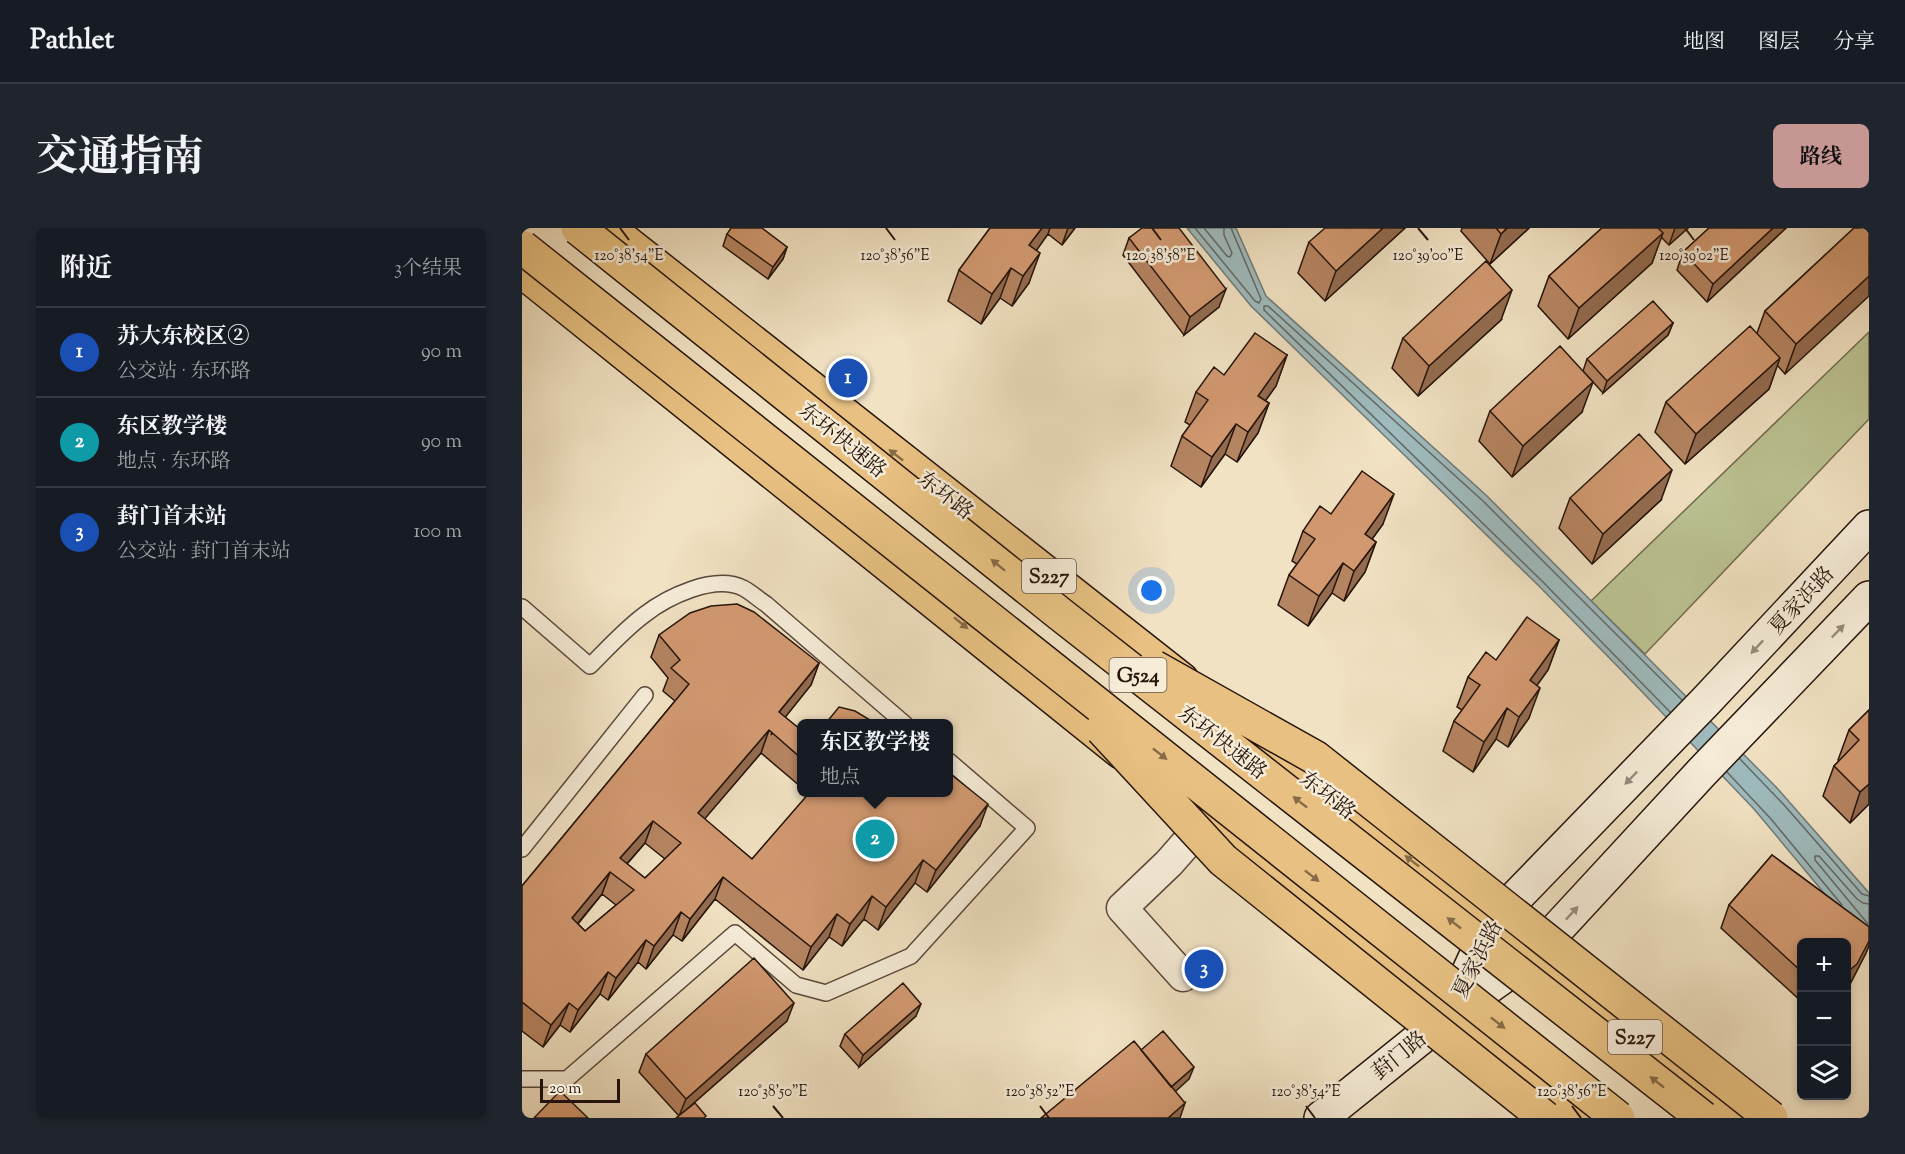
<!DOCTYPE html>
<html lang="zh">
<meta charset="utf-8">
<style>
:root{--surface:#171b24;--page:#20242c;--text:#f1f3f6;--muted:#9ea1a6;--line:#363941;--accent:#c59692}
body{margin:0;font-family:"Sorts Mill Goudy","Noto Serif SC",serif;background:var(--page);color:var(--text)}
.controls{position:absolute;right:18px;bottom:18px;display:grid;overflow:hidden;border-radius:9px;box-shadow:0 3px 9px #0003}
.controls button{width:54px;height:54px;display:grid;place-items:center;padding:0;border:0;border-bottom:2px solid var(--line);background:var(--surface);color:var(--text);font:30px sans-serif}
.scale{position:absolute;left:18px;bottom:15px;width:80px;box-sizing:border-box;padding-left:6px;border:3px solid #26150c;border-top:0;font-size:16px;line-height:21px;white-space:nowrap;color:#26150c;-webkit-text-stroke:4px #f6ecd8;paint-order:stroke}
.you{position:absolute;left:630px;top:363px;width:21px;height:21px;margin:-15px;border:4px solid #fff;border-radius:50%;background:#1a73e8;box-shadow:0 0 0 9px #1a73e833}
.badge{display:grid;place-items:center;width:39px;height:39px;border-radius:50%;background:var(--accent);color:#fff;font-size:20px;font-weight:700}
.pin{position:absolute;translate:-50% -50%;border:3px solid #fff;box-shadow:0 2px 6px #0006}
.popup{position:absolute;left:275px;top:491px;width:156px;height:78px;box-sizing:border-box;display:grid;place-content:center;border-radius:9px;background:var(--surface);filter:drop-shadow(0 2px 4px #0005);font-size:20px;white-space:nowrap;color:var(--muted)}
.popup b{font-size:22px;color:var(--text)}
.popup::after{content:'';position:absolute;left:50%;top:100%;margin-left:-12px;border:12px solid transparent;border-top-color:var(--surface)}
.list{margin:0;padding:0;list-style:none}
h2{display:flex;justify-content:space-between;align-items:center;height:78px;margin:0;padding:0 24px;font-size:26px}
h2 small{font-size:20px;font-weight:400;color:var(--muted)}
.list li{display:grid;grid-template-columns:39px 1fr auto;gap:18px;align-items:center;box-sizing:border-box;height:90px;padding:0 24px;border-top:2px solid var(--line)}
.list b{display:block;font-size:22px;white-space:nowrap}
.list p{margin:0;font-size:20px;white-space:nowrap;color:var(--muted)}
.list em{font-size:20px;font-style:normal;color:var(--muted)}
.icon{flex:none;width:33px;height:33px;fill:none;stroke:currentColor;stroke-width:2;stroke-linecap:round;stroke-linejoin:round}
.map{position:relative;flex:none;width:1347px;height:890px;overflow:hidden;border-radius:9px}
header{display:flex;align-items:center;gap:36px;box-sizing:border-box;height:84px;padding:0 30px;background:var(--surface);border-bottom:2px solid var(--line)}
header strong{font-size:28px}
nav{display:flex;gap:33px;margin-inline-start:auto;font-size:21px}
.intro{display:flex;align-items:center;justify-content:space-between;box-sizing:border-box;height:144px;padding:0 36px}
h1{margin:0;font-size:42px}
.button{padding:15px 27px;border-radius:9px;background:var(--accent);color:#111;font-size:21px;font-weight:700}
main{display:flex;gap:36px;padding:0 36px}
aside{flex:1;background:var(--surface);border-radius:9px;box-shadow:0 3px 9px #0003}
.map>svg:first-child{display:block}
.green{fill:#bcc393;stroke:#716c50;stroke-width:1.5}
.water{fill:#9fbbbe;stroke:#6f7977;stroke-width:1.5}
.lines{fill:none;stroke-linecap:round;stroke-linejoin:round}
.shore{stroke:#626865;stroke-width:1.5}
.lane-casing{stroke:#59483a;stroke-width:18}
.street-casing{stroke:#59483a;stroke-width:33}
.secondary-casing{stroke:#26150c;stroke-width:36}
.primary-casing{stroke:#26150c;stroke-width:36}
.lane{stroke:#f6ecd8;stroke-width:15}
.street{stroke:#f6ecd8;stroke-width:30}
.secondary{stroke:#f6ecd8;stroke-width:33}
.primary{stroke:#e8c182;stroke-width:33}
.highway-bridge-casing{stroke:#26150c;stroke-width:36;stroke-linecap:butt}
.highway-bridge{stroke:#e8c182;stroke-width:33}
.wall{fill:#b58461;stroke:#26150c;stroke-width:1.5;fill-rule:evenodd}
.shaded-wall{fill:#936b4f;stroke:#26150c;stroke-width:1.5}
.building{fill:#d29971;stroke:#26150c;stroke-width:1.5;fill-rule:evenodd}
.oneway{fill:#876b47}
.oneway2{fill:#988b7c}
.ticks{fill:none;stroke:#26150c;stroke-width:2}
.labels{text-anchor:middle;stroke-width:5;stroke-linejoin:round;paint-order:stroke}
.shield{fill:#f6ecd8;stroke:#645649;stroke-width:1.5}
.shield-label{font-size:20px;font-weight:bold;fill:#26150c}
.street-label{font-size:21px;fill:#26150c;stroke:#f6ecd8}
.ticks-label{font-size:15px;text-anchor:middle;fill:#26150c;stroke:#f6ecd8;stroke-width:5;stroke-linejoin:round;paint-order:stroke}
</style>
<header>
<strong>Pathlet</strong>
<nav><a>地图</a><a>图层</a><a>分享</a></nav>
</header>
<div class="intro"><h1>交通指南</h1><a class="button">路线</a></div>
<main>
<aside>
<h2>附近<small>3个结果</small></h2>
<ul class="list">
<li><span class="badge" style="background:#1a4fb4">1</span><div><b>苏大东校区②</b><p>公交站 · 东环路</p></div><em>90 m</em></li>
<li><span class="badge" style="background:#0f9aa8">2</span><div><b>东区教学楼</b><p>地点 · 东环路</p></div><em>90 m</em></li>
<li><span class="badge" style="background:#1a4fb4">3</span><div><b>葑门首末站</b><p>公交站 · 葑门首末站</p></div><em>100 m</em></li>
</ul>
</aside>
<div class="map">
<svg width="1347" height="890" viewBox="0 0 1347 890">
<rect width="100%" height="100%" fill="#f1e2c3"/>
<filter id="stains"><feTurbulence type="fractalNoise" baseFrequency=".00333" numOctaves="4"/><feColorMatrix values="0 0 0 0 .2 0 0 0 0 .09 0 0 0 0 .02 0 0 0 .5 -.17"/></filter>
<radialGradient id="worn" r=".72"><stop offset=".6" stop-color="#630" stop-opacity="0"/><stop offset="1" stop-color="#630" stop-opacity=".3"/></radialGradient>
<!-- green -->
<path class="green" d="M1347 104V191L1123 426 1069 373Z"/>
<!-- water -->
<path class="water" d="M665 0H714L744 68 965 268 1255 560 1347 665V719L1232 581 1104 447 1017 358 729 78Z"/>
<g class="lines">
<!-- shore -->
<path class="shore" d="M673 0 733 73 737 75 739 71 709 0
M682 0 705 28 708 29 710 25 702 7V0
M1148 484 1021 354 742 82V78H746L961 273 1160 472
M1218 531 1263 578 1340 666 1347 668
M1205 544 1249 591 1320 677
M1346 696 1293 632V628H1297L1335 671 1341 675 1347 676"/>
<!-- lane casing -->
<g class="lane-casing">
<path id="lane" d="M0 379 68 438C85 421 102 402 122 387 145 369 192 346 221 360 229 364 236 371 244 376L383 496
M0 621 123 467
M0 851H45L213 705 274 757 304 765 389 728 505 600 427 533"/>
</g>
<!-- street casing -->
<g class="street-casing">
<path id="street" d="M661 748 600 680 647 635 684 593"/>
</g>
<!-- secondary casing -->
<g class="secondary-casing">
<path id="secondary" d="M928 785 969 695 1184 473 1347 299
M799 890 927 787 1010 728 1180 544 1347 370"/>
</g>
<!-- primary casing -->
<g class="primary-casing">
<path id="primary" d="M86 0 660 452
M0 43 599 524
M721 500 1215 890
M660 573 1058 890"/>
</g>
<!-- lane -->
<use href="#lane" class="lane"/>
<!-- street -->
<use href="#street" class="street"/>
<!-- secondary -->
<use href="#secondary" class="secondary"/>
<!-- primary -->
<use href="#primary" class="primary"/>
<!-- highway-bridge casing -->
<g class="highway-bridge-casing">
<path id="highway-bridge" d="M56 0 538 386 1181 890
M0 19 1096 890
M632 439 794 530 1249 890
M580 501 701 632 1023 890"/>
</g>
<!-- highway-bridge -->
<use href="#highway-bridge" class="highway-bridge"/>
</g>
<!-- wall -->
<path class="wall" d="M468 0H553L540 17 526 6 514 22 507 55 490 78 478 70 459 96 426 73 437 42Z
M883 0 803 73 776 45 787 14Z
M940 0H1007L968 36 939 3Z
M1080 0H1166L1147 17 1139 9 1130 35 1046 111 1016 78 1027 48Z
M1187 0H1264L1185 74 1155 42 1161 24Z
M1332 0 1263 146 1255 137 1247 161 1163 236 1133 204 1144 174 1235 105 1243 83Z
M205 6 265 19 261 31 246 51 201 18Z
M607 10 697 79 662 107 601 27Z
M979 92 896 168 870 140 881 110Z
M1151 95 1146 107 1081 165 1061 143 1065 131Z
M765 127 754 158 743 173 747 175 736 205 715 234 703 226 679 259 649 238 660 208 668 197 663 194 674 164 702 147Z
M968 183 1060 184 990 249 957 213Z
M1048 270 1139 272 1070 336 1037 300Z
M809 286 861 296 850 311 854 314 843 344 822 373 810 365 786 398 756 377 767 347 775 336 770 333 781 303Z
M137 407 297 435 289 457 263 489 279 502V559L239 525 182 591 230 631 287 566 285 564H426L458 598 405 664 393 655 356 702 342 691 320 718 307 709 281 742 193 671 160 713 151 707 124 741 116 734 86 772 78 766 48 804 38 797 21 819 0 803V658L153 473 141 463 146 450 129 429ZM123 615 143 631 123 650 105 636ZM80 666 94 677 63 703 56 696Z
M1037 412 1026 442 1015 457 1007 490 986 519 974 511 951 544 921 523 932 493 940 482 935 479 946 449 974 432Z
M1347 482V576L1328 595 1301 568 1312 538 1317 533 1316 532 1327 502Z
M1250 627 1347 699V717L1344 725 1327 758 1324 760V714H1280V774L1199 700 1207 677Z
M394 788 337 839 318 818 323 806Z
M265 793 157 888 117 844 124 826Z"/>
<!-- shaded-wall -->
<path class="shaded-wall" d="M520 0H528L526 6 498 46 507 17Z
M546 0H553L540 17Z
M861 0H883L803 73 814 43Z
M985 0H1007L968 36 979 6Z
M1153 0H1166L1147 17Z
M1251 0H1264L1185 74 1191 56Z
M1141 5 1130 35 1046 111 1057 80Z
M265 19 261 31 246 51 251 39Z
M518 25 507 55 490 78 501 48Z
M489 40 478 70 459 96 470 66Z
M1347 48V68L1263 146 1274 116Z
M704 61 697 79 662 107 668 89Z
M990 62 979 92 896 168 907 138Z
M1151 95 1146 107 1081 165 1085 153Z
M765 127 754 158 725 198 736 168Z
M1258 130 1247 161 1163 236 1174 206Z
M1071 154 1060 184 990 249 1001 218Z
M747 175 736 205 715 234 726 204Z
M714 196 703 226 679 259 690 229Z
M1150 242 1139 272 1070 336 1081 306Z
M872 266 861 296 832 336 843 306Z
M854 314 843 344 822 373 832 343Z
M821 335 810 365 786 398 797 368Z
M1037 412 1026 442 997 482 1008 452Z
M297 435 289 457 249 507 257 484Z
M1018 460 1007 490 986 519 997 489Z
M985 480 974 511 951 544 962 514Z
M247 502 239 525 168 608 176 585Z
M1347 556V576L1328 595 1338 564Z
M466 576 458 598 405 664 414 642Z
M131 593 123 615 94 648 98 630Z
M401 632 393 655 356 702 364 679Z
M88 644 80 666 41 713 50 690Z
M201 649 193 671 160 713 168 691Z
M350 668 342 691 320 718 328 696Z
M159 684 151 707 124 741 132 718Z
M315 686 307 709 281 742 289 719Z
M124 712 116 734 86 772 94 750Z
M1347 713V717L1344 725 1327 758 1324 760V745Z
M86 744 78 766 48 804 56 782Z
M47 775 38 797 21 819 29 797Z
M272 775 265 793 157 888 164 871Z
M399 776 394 788 337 839 341 827Z
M672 839 667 851 642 874 646 862Z
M663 875 658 890H646Z"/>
<!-- building -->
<path class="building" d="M209 0H240L265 19 251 39 205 6Z
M468 0H520L507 17 518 25 501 48 489 40 470 66 437 42Z
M620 0H657L704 61 668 89 607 10Z
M803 0H861L814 43 787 14Z
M974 0H985L979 6Z
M1080 0H1136L1141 5 1057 80 1027 48Z
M1187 0H1251L1191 56 1161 24Z
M1332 0H1347V48L1274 116 1243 83Z
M964 33 990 62 907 138 881 110Z
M1131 73 1151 95 1085 153 1065 131Z
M1228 98 1258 130 1174 206 1144 174Z
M733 105 765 127 736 168 747 175 726 204 714 196 690 229 660 208 686 172 674 164 692 139 702 147Z
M1038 118 1071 154 1001 218 968 183Z
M1117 206 1150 242 1081 306 1048 270Z
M840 243 872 266 843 306 854 314 832 343 821 335 797 368 767 347 793 311 781 303 798 278 809 286Z
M215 376 232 384 297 435 257 484 279 502V530L247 502 176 585 230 631 288 564H426V544L466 576 414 642 401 632 364 679 350 668 328 696 315 686 289 719 201 649 168 691 159 684 132 718 124 712 94 750 86 744 56 782 47 775 29 797 0 774V658L167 456 149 440 158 432 137 407 168 385 189 378ZM131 593 159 615 123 650 98 630ZM88 644 112 662 63 703 50 690Z
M1005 389 1037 412 1008 452 1018 460 997 489 985 480 962 514 932 493 958 457 946 449 964 424 974 432Z
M317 479 333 483 353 495H304Z
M1347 482V556L1338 564 1312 538 1337 512 1327 502Z
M1250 627 1347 699V713L1335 736 1324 745V714H1280V744L1207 677Z
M232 730 272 775 164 871 124 826Z
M381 755 399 776 341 827 323 806Z
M641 803 672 839 649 859 619 822Z
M612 813 663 875 646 890H519Z
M38 863 66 890H12Z
M173 875 184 888 182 890H154Z"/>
<!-- one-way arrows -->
<defs><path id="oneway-solid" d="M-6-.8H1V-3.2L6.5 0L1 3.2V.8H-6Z" transform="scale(1.5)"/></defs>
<g class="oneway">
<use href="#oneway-solid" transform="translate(374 227) rotate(-142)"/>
<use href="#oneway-solid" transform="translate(476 337) rotate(-141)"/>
<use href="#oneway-solid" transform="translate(439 395) rotate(39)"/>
<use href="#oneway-solid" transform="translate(638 526) rotate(38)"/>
<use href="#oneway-solid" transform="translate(778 574) rotate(-142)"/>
<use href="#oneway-solid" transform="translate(890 633) rotate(-142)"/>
<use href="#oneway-solid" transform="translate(790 648) rotate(38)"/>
<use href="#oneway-solid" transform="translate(932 695) rotate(-142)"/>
<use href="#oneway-solid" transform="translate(976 795) rotate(38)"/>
<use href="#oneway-solid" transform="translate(1135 854) rotate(-142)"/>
</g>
<g class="oneway2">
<use href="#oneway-solid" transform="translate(1316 403) rotate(-46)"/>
<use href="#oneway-solid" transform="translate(1235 419) rotate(133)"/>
<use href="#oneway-solid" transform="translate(1109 550) rotate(134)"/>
<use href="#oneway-solid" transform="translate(1050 685) rotate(-47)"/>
</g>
<!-- ticks -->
<path class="ticks" d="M98 0 107 12M364 0 373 12M630 0 639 12M896 0 906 12M1163 0 1172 12M251 878 261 890M518 878 527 890M784 878 793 890M1050 878 1059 890"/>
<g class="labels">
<!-- shield labels -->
<g class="shield">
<rect x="500" y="331" width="54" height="34" rx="4.5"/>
<rect x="587.5" y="430" width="57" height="34" rx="4.5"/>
<rect x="1086" y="792" width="54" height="34" rx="4.5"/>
</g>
<g class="shield-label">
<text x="527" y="355">S227</text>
<text x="616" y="454">G524</text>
<text x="1113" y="816">S227</text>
</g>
<!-- street labels -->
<g class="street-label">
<text transform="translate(321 212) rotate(39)" y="7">东环快速路</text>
<text transform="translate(424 267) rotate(38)" y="7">东环路</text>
<text transform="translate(1279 372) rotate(-47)" y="7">夏家浜路</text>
<text transform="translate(701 514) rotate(38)" y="7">东环快速路</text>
<text transform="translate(806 567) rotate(38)" y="7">东环路</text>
<text transform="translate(955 731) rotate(-63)" y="7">夏家浜路</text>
<text transform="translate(877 827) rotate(-39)" y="7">葑门路</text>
</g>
</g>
<g class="ticks-label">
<text x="107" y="32">120°38'54"E</text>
<text x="373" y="32">120°38'56"E</text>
<text x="639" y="32">120°38'58"E</text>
<text x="906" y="32">120°39'00"E</text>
<text x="1172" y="32">120°39'02"E</text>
<text x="251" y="868">120°38'50"E</text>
<text x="518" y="868">120°38'52"E</text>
<text x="784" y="868">120°38'54"E</text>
<text x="1050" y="868">120°38'56"E</text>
</g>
<rect width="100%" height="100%" filter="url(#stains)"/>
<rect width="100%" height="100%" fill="url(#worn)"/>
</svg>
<div class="controls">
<button>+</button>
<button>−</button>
<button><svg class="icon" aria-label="layers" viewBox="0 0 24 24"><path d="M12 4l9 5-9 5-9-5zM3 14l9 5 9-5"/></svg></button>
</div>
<div class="scale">20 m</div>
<div class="you"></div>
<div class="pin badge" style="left:326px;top:150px;background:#1a4fb4">1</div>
<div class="pin badge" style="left:353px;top:611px;background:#0f9aa8">2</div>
<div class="popup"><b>东区教学楼</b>地点</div>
<div class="pin badge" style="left:682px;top:741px;background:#1a4fb4">3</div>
</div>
</main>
